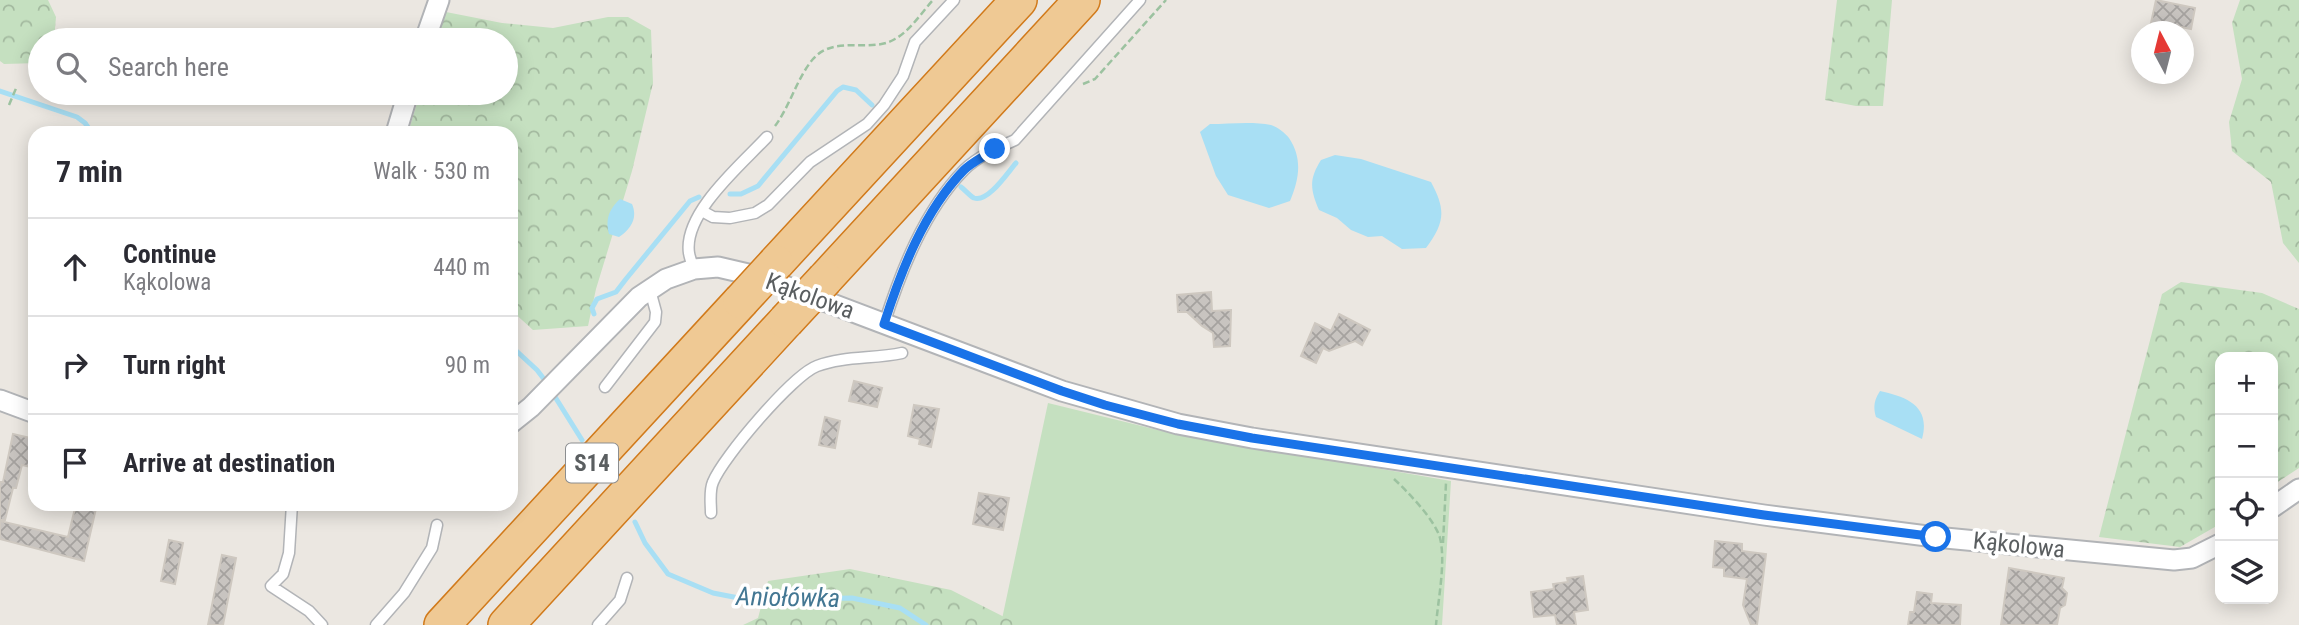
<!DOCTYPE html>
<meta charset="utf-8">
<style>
:root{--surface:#fff;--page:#f2f2f3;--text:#2b2b33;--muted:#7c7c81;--line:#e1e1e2}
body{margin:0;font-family:"Roboto Condensed",sans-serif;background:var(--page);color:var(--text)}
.controls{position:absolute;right:21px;bottom:21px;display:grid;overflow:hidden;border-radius:14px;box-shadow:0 4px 18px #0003}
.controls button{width:63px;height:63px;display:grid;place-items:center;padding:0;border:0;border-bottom:2px solid var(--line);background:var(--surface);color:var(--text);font:35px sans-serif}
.compass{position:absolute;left:2131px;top:21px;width:63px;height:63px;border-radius:50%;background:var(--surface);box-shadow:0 4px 18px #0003;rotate:353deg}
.stop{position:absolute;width:21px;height:21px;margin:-16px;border:5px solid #1a73e8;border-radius:50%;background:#fff}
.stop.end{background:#1a73e8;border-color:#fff;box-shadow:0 2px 7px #0008}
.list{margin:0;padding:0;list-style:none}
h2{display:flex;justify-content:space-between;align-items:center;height:91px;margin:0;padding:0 28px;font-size:30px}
h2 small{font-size:23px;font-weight:400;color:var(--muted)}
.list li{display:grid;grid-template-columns:46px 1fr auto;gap:21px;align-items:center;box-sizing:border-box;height:98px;padding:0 28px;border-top:2px solid var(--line)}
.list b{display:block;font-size:26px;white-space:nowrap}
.list p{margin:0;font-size:23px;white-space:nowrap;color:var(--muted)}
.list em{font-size:23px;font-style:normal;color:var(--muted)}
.icon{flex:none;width:38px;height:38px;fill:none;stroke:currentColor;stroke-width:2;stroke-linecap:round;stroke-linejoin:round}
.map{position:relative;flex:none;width:2299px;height:625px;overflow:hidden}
.search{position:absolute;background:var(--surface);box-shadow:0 4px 18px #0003;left:28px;top:28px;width:490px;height:77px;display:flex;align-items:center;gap:18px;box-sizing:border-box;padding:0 24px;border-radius:38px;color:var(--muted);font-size:26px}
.panel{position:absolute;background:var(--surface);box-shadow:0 4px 18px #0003;left:28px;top:126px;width:490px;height:385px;border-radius:21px}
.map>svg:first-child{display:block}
.green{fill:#c5e0c0}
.forest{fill:url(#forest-crowns)}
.water{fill:#a8dff4}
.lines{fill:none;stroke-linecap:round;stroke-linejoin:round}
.stream{stroke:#a8dff4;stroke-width:5}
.building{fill:url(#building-cross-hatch);stroke:#cec8c0;stroke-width:2}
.service-casing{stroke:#b2b4b7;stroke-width:13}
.minor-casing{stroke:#b2b4b7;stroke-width:23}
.motorway-casing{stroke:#d17a1b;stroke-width:38}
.path{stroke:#9cc2a0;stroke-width:2.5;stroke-dasharray:7 3.5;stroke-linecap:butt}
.service{stroke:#fff;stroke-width:10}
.minor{stroke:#fff;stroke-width:19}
.motorway{stroke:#efc994;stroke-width:35}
.motorway-bridge-casing{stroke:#d17a1b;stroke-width:38;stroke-linecap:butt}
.motorway-bridge{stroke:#efc994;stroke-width:35}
.route{stroke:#1a73e8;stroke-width:9}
.labels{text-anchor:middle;stroke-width:7;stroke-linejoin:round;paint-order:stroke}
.shield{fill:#fff;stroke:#8c8e90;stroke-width:2}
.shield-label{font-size:23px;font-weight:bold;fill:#5a5e60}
.street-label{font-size:24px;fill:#5a5e60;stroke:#fff}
.water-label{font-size:26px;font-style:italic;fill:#437793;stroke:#fff}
</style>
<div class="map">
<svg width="2299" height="625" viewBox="0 0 2299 625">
<defs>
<pattern id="forest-crowns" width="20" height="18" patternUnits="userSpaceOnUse" patternTransform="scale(1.75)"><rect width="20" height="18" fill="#c5e0c0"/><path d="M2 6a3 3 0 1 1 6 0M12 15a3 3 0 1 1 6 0" fill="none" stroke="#a3b99f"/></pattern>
<pattern id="building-cross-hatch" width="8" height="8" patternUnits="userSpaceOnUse" patternTransform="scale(1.75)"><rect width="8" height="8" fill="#c8c4c0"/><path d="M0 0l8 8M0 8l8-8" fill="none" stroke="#a5a29f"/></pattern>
</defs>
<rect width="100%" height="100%" fill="#ebe7e1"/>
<!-- green -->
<path class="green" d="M1048 403 1162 431 1451 481 1442 625H1017L1002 619Z"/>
<!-- forest -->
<path class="forest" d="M0 0H48L56 17 54 40H40V63L4 64 0 61Z
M1837 0H1892L1883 106H1856L1825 100Z
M2240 0H2299V263L2283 243 2271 182 2232 151 2229 122 2242 79 2232 23Z
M446 12 502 23 553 28 608 17H628L651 30 653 83 632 171 596 289 588 326 533 330 511 310V133H408L420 93H506V40H437Z
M2181 282 2262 293 2299 309V468L2273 485V357H2220V524L2180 547 2099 537 2162 294Z
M850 569 951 590 1020 625H743L758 618 768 581Z"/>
<!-- water -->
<path class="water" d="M1210 124C1229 124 1252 121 1271 125 1278 127 1285 133 1289 138 1303 159 1299 179 1290 201L1269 208 1228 195 1216 176 1200 132Z
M1335 155 1361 159 1431 182C1446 210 1445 222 1426 248L1402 249 1382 236 1368 237 1351 230 1337 218 1319 210C1310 189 1309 179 1321 160Z
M620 199 632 204C638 218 631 229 619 237L609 234C605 220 609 209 620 199Z
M1880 391C1907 397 1931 406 1922 439L1876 417C1873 407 1874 400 1880 391Z"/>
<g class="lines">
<!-- stream -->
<path class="stream" d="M0 91 77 117 85 123 92 133
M961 187C965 190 970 196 974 198 988 203 1008 172 1016 163
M730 194H741L758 186 837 91 843 87 856 90 872 105
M594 314 592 308 597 299 616 292 626 279 690 201 699 197
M511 346 537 370 547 383
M552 392 582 440
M635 522 645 543 668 574 713 593 749 600 852 598 900 608 926 625"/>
</g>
<!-- building -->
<path class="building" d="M2156 0 2195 8 2191 29 2176 26 2175 32H2149Z
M1211 292 1212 311 1231 310 1230 346 1214 347 1213 333 1202 326 1187 312H1178L1177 295Z
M1339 314 1370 330 1362 345 1355 341 1329 351 1323 348 1316 363 1301 356 1315 323 1331 331Z
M854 381 882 388 877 407 849 401Z
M914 405 939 409 931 447 919 444 920 439 908 436Z
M825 417 840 421 835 448 819 445Z
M13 434 35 439V448L31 467 22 465 16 488H13L5 520H0V482H3Z
M979 493 1009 498 1003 530 973 524Z
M76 504H97L84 561 0 539V521L68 537Z
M169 540 183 543 175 584 161 581Z
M1715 541 1742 544V551L1766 554 1757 625H1751L1743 605 1747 579 1724 576V568L1713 567Z
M222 555 236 558 223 625H208Z
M2009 568 2064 578 2062 588 2067 593 2065 605 2060 608 2057 625H2001Z
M1583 576 1588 610 1574 612 1576 625H1557L1555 615 1534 617 1531 592 1554 589 1553 584 1568 582 1567 578Z
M1917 592 1932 594 1931 603 1961 605 1960 625H1908L1910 612H1914Z"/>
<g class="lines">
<!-- service casing -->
<g class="service-casing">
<path id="service" d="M702 211 713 217 730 218 755 213 768 205 810 162 867 124 884 105 903 76 915 42 954 0
M694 269C692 264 690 259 689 253 683 213 742 164 767 137
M884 324C901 271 924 211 964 170 977 157 997 148 1015 140L1140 0
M605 387 655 322 656 312 650 290
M292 504 289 553 283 574 271 586 309 611 322 625
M711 513C711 503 709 491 713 482 723 457 793 375 817 366 843 356 874 359 902 353
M376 625 404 593 432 548 437 525
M598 625 620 600 627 578"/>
</g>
<!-- minor casing -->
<g class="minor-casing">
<path id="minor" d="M425 40 439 0
M396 133 408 93
M0 400 35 413
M511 423 531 407 639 297 666 279 694 269 718 267 761 277 1062 391 1178 424 1252 438 1764 515 1935 537 2174 560 2192 558 2220 544
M2273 507 2299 489"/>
</g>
<!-- motorway casing -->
<g class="motorway-casing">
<path id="motorway" d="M776 263 1019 0
M825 279 1082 0
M442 625 741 301
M506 625 786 321"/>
</g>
<!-- path -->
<path class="path" d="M1083 84 1095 79 1166 0
M9 105 17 86
M775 126C790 106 797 78 813 59 835 34 870 54 895 39 910 31 922 12 933 0
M1394 479C1408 492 1435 520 1440 538 1446 562 1438 600 1436 625
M1443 543 1446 483"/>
<!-- service -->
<use href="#service" class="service"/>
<!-- minor -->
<use href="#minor" class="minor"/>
<!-- motorway -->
<use href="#motorway" class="motorway"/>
<!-- motorway-bridge casing -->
<g class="motorway-bridge-casing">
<path id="motorway-bridge" d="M741 301 776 263
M786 321 825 279"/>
</g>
<!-- motorway-bridge -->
<use href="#motorway-bridge" class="motorway-bridge"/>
</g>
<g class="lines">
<!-- route -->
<path class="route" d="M995 149C985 156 972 162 964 170 924 211 901 271 884 324L1062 391 1105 405 1178 424 1252 438 1764 515 1936 537"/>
</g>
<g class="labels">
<!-- shield labels -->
<rect class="shield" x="566" y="443.5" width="52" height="39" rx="5"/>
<g class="shield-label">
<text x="592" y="471">S14</text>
</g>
<!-- street labels -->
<g class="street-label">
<text transform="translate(810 296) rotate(20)" y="8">Kąkolowa</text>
<text transform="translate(2019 545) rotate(6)" y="8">Kąkolowa</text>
</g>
<!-- water labels -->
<g class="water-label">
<text transform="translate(788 597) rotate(1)" y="9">Aniołówka</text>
</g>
</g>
</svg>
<div class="controls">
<button>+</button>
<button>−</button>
<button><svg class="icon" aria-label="locate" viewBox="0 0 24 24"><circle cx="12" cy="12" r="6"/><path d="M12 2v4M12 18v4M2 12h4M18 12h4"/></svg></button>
<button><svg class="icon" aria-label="layers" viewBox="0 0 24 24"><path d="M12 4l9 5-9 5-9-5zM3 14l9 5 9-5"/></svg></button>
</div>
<svg class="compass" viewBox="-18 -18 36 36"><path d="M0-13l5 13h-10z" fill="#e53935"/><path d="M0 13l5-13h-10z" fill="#7c7c81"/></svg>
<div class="stop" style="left:1936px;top:537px"></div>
<div class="stop end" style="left:995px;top:149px"></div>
<div class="search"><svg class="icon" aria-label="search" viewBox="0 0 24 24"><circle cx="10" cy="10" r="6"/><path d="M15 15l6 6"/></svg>Search here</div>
<section class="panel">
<h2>7 min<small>Walk · 530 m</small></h2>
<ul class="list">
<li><svg class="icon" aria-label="ahead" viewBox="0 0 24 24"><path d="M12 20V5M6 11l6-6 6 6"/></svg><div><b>Continue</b><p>Kąkolowa</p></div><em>440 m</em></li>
<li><svg class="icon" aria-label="right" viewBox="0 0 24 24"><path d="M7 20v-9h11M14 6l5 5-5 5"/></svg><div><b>Turn right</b></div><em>90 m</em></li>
<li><svg class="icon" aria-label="arrive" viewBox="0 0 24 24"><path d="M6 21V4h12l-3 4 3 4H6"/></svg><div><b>Arrive at destination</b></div></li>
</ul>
</section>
</div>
